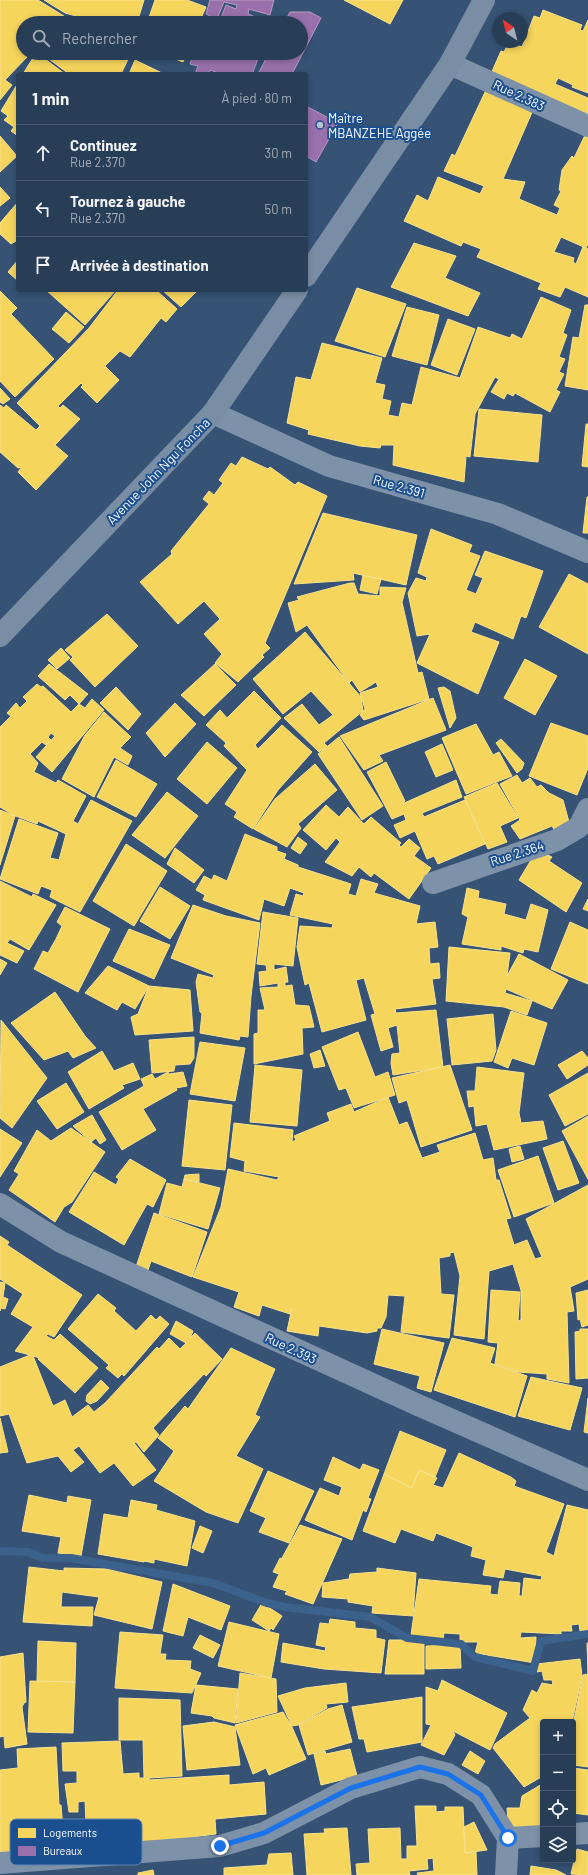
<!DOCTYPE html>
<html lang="fr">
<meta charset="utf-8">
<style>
:root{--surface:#283e57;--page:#30455d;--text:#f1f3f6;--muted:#a5aeba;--line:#44576d}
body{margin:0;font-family:Barlow,sans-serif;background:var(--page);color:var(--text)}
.controls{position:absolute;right:12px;bottom:12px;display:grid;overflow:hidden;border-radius:4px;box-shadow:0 2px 6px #0003}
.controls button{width:36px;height:36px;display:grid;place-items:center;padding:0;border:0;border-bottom:1px solid var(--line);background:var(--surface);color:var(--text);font:20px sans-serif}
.compass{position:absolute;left:492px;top:12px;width:36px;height:36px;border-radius:50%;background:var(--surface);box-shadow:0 2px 6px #0003;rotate:325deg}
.stop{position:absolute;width:12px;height:12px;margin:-9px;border:3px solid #1a73e8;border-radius:50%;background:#fff}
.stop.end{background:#1a73e8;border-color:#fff;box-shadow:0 1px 4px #0008}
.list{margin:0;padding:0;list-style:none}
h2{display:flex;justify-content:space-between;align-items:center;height:52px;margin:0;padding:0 16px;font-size:17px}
h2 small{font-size:13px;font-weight:400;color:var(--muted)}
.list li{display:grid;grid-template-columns:26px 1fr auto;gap:12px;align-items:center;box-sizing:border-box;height:56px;padding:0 16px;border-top:1px solid var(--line)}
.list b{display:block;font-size:15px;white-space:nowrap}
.list p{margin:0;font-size:13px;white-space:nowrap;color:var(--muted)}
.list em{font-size:13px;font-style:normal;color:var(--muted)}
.icon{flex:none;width:22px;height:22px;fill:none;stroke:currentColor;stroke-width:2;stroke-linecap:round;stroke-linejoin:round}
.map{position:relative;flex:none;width:588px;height:1875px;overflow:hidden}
.search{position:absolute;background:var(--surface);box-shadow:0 2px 6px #0003;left:16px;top:16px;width:292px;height:44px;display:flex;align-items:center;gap:10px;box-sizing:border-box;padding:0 14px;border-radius:22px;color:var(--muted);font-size:15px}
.panel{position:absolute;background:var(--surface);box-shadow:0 2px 6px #0003;left:16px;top:72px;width:292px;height:220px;border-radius:4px}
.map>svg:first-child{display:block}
.homes{fill:#f6d55c;stroke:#f9e28d}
.offices{fill:#9970ab;stroke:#b89bc4}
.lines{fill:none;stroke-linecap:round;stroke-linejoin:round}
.stream{stroke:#3b618d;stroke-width:8}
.minor{stroke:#7d92a8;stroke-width:22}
.secondary{stroke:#798da4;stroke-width:22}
.route{stroke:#1a73e8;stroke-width:5}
.poi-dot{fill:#b9c2ce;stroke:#1b4f8f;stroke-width:1.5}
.labels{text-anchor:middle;stroke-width:4;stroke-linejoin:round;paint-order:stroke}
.street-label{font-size:13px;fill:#fff;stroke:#1b4f8f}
.poi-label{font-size:13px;fill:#fff;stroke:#1b4f8f;text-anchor:start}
.key{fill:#1b4f8f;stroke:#5f84b1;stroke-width:1}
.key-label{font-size:11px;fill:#fff}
</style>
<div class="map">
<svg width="588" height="1875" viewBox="0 0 588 1875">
<rect width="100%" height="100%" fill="#365274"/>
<!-- homes -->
<path class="homes" d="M0 0H38L64 16 63 23H23V53L27 57 5 80 12 85 0 100Z
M44 0H144L137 23H101L65 13Z
M155 0H187L206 7 199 23H147Z
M344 0H403L390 24Z
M543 10 582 25 580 30 583 31 588 20V93L572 87 573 85 558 78 555 84 588 98V118L490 76 501 51 504 52 509 42 522 47 534 16 540 18Z
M36 53H37L65 74H23Z
M41 53H131L121 74H69Z
M161 53H187L183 62Z
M135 60 164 74H129Z
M18 83V136L11 131 14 127 4 120 8 116 1 111Z
M486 90 533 110 503 179 525 182 519 199 557 215 560 208 554 205 561 191 559 190 562 170 572 156 574 158 586 133 588 134V244L586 248 561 237 554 252 574 258 573 262 576 264 583 247 588 249V297L565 287 560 297 538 289 541 283 477 257 481 249 463 242 461 246 404 221 417 195 428 201 438 177 480 194 484 186 444 171 452 154 455 156Z
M0 136 17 156 0 172Z
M0 187 10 198 0 206Z
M18 202V243L16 241 11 244 0 234V223Z
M414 243 456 256 445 278 480 293 468 316 391 287Z
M18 260V281L8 272Z
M357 288 406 304 385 357 335 341Z
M46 290H116L85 325Z
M118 290H156L177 309 166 322 161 318 130 357 120 351 105 366 119 380 97 403 81 387 83 385 81 383 58 406 60 408 63 405 80 419 55 445 68 456 36 490 18 472 22 467 18 468 0 452V405L4 408 6 405 36 430 40 426 17 403 89 328Z
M162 290H198L181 307Z
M0 291 17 308 11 314 54 359 15 397 0 381Z
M541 297 571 310 563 333 567 335 559 357 565 359 559 372 564 374 556 390 560 392 550 412 515 393 513 396 507 393 504 399 491 392 499 379 495 377 475 414 470 457 466 456 464 482 393 465 394 445H381L380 448 360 446 308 434 309 430 287 423 296 377 311 380 322 343 382 358 375 383 385 385 382 399 391 401 388 415 399 417 402 403 412 405 421 367 460 378 478 327 510 338 512 334 522 339Z
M585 305H588V390L565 386 573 337 579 338Z
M407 307 439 315 427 365 392 356Z
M66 312 84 327 69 343 52 329Z
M448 319 475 329 457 375 431 365Z
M0 388 10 399 3 404 0 402Z
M479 409 542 415 538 462 474 456Z
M586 424H588V467L582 466Z
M242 457 268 469 270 467 295 485 298 482 327 496 265 643 270 648 262 655 264 657 238 682 215 663 222 654 204 634 220 619 204 601 178 624 140 582 172 554 171 551 209 504 203 499 209 491 214 495 223 483 219 480 231 463 236 466Z
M587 497H588V533H583Z
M323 513 417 535 406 585 353 573 354 580 294 584Z
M431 529 472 545 469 552 480 556 466 590 476 594 483 578 475 575 485 551 543 571 526 618 521 616 513 639 475 622 471 632 499 642 478 694 417 663 430 634 417 636 408 593 416 578 426 581 427 577 418 573Z
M569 574 588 584V654L539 627Z
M363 575 381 579 377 594 360 590Z
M350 583H354L358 594 380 596V587L406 588 402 602 418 673 422 672 429 699 364 720 360 715 365 709 360 693 378 687 376 682 360 692 352 680 349 683 307 625 296 632 288 603 299 600 297 597Z
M107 614 138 646 95 687 70 660 73 657 65 650Z
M305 632 361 697 363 711 324 743 327 746 319 752 284 718 302 704 319 725 333 715 311 691 283 714 253 679Z
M61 648 70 658 57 669 48 660Z
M525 659 557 676 535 715 504 698Z
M49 664 88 694 79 704 70 695 65 700 38 676Z
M215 664 236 685 204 716 181 695Z
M37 684 41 687 43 686 71 712 79 704 85 708 92 699 104 710 52 772 36 757 55 736 51 733 48 737 51 740 46 745 42 742 30 754 38 763 34 772 56 783 58 780 86 796 73 821 78 824 91 800 132 821 80 912 50 897 52 890 41 886 38 894 0 879 19 819 58 833 50 858 59 860 66 834 38 821 37 824 13 815 0 807V727L11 716 7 713 16 703 20 708 27 701 23 697Z
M116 687 141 714 128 730 100 703Z
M444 687 450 691 456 718 450 728 438 688Z
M254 691 281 718 255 745 258 749 282 725 312 752 278 790 253 829 234 817 237 812 225 804 247 770 224 746 226 743 206 725 220 710 227 718Z
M433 698 446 730 379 755 383 761 364 770 340 736Z
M175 703 196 724 165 757 146 733Z
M104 712 131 737 120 748 132 756 128 765 114 757 94 797 62 779 85 735Z
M551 723 588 736V768L577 795 529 776Z
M476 724 493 755 499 752 512 776 466 794 442 738Z
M339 737 383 806 362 820 318 754Z
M501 739 524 763 522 769 517 773 496 743Z
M207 742 237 768 207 804 177 779Z
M442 744 453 770 436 777 425 752Z
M116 760 157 784 136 817 97 797Z
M386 762 405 801 402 804 456 780 462 797 422 813 424 817 465 800 485 844 438 864 434 856 427 859 415 831 400 838 394 825 406 820 404 814 392 819 367 772Z
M315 764 337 790 298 824 301 828 287 847 254 829 275 799Z
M517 775 522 783 530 778 537 787 541 785 549 793 563 800 569 822 556 833 552 826 520 839 511 826 520 820 500 784Z
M497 783 518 818 500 826 507 842 488 849 464 797Z
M167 792 198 816 165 858 132 835Z
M326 805 339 817 348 807 364 824 371 817 401 843 399 845 401 847 409 839 420 848 414 856 431 868 409 899 374 873 371 877 359 867 352 876 325 862 340 842 336 838 326 850 303 830Z
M0 810 15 816 0 865Z
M245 834 277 847V851L286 854 284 859 298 865V867L351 884 348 894 356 896 361 879 378 884 374 893 420 906 416 924 435 922 438 947 429 948 430 964 439 963 440 978 432 979 436 1004 395 1009 396 1013 436 1010 443 1067 393 1075 391 1063 392 1054 400 1053 397 1025 388 1028 393 1047 381 1051 371 1015 375 1014 364 978 356 980 366 1020 322 1032 309 983 305 985 297 947 300 926 332 928 333 924 290 915 296 894 303 896 304 893 290 888 284 906 264 899 259 920 203 900 205 895 196 890 204 876 212 880 214 875 227 881Z
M298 837 307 844 300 854 291 848Z
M126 844 167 871 134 926 93 901Z
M175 848 204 870 194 883 167 864Z
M537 850 552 857 549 861 582 883 566 912 519 880Z
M0 881 32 897 33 894 56 905 29 950 10 939 7 943 24 951 17 963 0 955Z
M160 887 190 906 170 939 140 921Z
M467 888 479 891 478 898 506 904 504 914 526 920 531 904 548 910 538 952 524 949 523 953 501 946V950L462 944 468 917 462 914Z
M588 899V911L583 909Z
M193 905 226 916 260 923 251 996 248 1037 240 1036 239 1040 200 1033 202 1013 200 1012 196 982 198 974 213 978 214 975 171 958Z
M65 907 110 929 78 992 34 969 43 951 48 953 56 939 62 926 57 922Z
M263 912 298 918 293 966 274 964V970L286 967 288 982H285V986L292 985 295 1005 309 1006 314 1027 302 1028 303 1054 254 1064V1034L258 1033V1010H265L260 988 278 987V983L260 986 259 972 267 971 266 965 257 964Z
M570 922 588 930V984L551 969Z
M129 929 170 945 154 979 113 961Z
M449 947 510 953 507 976 519 954 568 980 552 1009 506 989 505 993 532 1001 527 1015 504 1007 446 1001Z
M0 959 7 963 0 975Z
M108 966 149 986 135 1009 122 1002 117 1010 85 993Z
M149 986 190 990 193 1031 135 1035 131 1017 138 1014Z
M55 992 85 1036 96 1048 73 1058 68 1051 44 1060 11 1023Z
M511 1011 547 1023 534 1065 512 1058 508 1068 494 1062Z
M493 1014 496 1050 492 1061 452 1065 447 1019Z
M1 1020 47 1078 12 1128 0 1118Z
M358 1032 375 1077 388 1072 395 1095 354 1108 346 1088 339 1090 322 1047Z
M194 1037V1058L190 1064 175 1065 174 1071 152 1073 149 1040Z
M200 1042 245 1048 235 1101 190 1094Z
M320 1050 325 1066 314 1068 310 1054Z
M102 1051 114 1071 133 1063 140 1079 122 1085 124 1088 89 1109 68 1072Z
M582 1051 588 1058V1065L567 1079 558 1065Z
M255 1065 302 1070 297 1126 250 1122Z
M450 1065 472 1130 421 1147 407 1100 399 1103 392 1078Z
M477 1067 524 1073 519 1113 521 1123 543 1121 547 1139 494 1150 487 1124 476 1126 474 1106 469 1107 467 1091H475Z
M168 1072 169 1074 183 1072 187 1086 176 1088 177 1090 143 1109 156 1130 122 1150 99 1112 144 1086 141 1079 152 1074 155 1079Z
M588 1073V1114L565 1126 549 1095Z
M66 1083 84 1112 57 1129 37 1101Z
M388 1097 399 1125 407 1122 422 1158 440 1152 437 1145 475 1133 483 1160 493 1158 496 1180H499L511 1218 506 1219 514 1245 527 1240 535 1259 542 1257 526 1219 588 1185V1279L570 1287 574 1311 567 1312 569 1383 547 1379V1374L518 1372 495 1364 498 1343 488 1342 491 1290 520 1292 518 1321 521 1320V1290L513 1264 489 1271 484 1339 454 1335 460 1276 454 1252 450 1253V1256L439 1258 441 1294 454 1295 449 1338 401 1332 405 1296 388 1295 386 1317 381 1328H377V1331L367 1333 319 1326 318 1336 287 1331 292 1308 290 1314 262 1305 259 1316 234 1307 239 1292 193 1277 221 1207 228 1169 277 1180 279 1177 244 1171 245 1161 230 1157 234 1123 293 1130 292 1142 296 1140 294 1136 330 1121 327 1113 351 1104 354 1112Z
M189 1100 232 1105 225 1170 182 1166Z
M92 1115 106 1140 100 1144 96 1138 91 1142 73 1126Z
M588 1116V1179L562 1131Z
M71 1128 105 1152 72 1202 64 1207 55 1222 9 1190 19 1174 14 1171 37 1130 51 1141Z
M0 1129 22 1143 0 1177Z
M563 1141 579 1183 558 1190 543 1148Z
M520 1146 524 1159 512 1162 509 1149Z
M538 1156 554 1203 514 1217 498 1170Z
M130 1159 166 1180 153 1207 147 1204 124 1245 69 1212 94 1172 116 1185 119 1179 116 1177Z
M199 1174V1182L184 1179 185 1175Z
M184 1179 220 1188 208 1229 159 1214 167 1183 182 1187Z
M154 1213 207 1232 192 1277 151 1261 148 1270 136 1267Z
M0 1236 9 1242 7 1245 82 1295 54 1337 48 1334 46 1336 54 1340 60 1334 98 1368 75 1393 38 1359 40 1358 33 1356 53 1406 65 1400 72 1417 88 1405 94 1412 105 1403 157 1347 159 1349 169 1338 180 1349 186 1343 170 1334 176 1321 193 1331 190 1338 195 1333 222 1359 206 1376 204 1374 153 1428 159 1435 144 1452 136 1442 134 1443 156 1470 133 1486 114 1463 100 1473 79 1446 73 1450 84 1462 71 1472 58 1456 27 1463 9 1414 0 1416V1367L30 1355 15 1351 33 1327 11 1314 23 1294 0 1279Z
M0 1282 5 1283 3 1297 8 1299 5 1309 1 1308 0 1311Z
M588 1290V1325L582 1327 580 1319 578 1320 576 1293Z
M98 1294 116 1308 114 1311 136 1331 151 1315 156 1320 160 1316 169 1324 124 1376 122 1374 118 1378 106 1368 109 1365 68 1329Z
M382 1329 444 1343 431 1392 417 1388 420 1376 374 1364Z
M580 1329H588V1378L576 1379 575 1332 580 1331Z
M452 1338 495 1348 490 1363 527 1376 515 1417 434 1390Z
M231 1348 275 1369 255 1415 260 1417 236 1456 263 1469 238 1523 206 1512 154 1481 174 1451 158 1438 185 1406 188 1409Z
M531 1377 582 1388 570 1430 518 1416Z
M101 1380 109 1388 97 1401 90 1404 86 1401 87 1395Z
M588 1398V1433L584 1432Z
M0 1418 8 1452 0 1453Z
M400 1431 446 1450 435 1477 419 1470 412 1488 384 1474Z
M459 1453 511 1477 516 1481 514 1486 564 1504 546 1552 554 1556 567 1505 588 1510V1630L580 1631 579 1624 571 1625 572 1631H561V1634L521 1632 520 1638 536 1637 535 1663 475 1653 478 1642H460V1634L444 1633 443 1639 411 1635 419 1579 491 1586 490 1594 498 1595 500 1581 520 1583 519 1596H522L524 1578 541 1580 542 1576 505 1569 503 1578 483 1575 486 1560 471 1556 473 1547 436 1533 433 1541 401 1529 395 1543 363 1531 384 1474 412 1488 419 1470 437 1478 433 1485 443 1488Z
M333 1457 360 1470 363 1464 379 1470 368 1498 371 1499 366 1512 363 1510 352 1540 305 1520 320 1488 339 1496 342 1487 324 1480Z
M268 1471 314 1491 289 1543 259 1532 266 1518 250 1511Z
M29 1495 67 1503 68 1496 91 1500 81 1556 58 1553 61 1537 22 1531Z
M131 1500 157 1505 156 1510 195 1521 187 1566 154 1559V1563L144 1561V1562L98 1554 104 1514 128 1518Z
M300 1525 342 1539 313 1604 285 1594 287 1591 273 1587 279 1574 273 1572 280 1558 284 1560 282 1558Z
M200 1526 212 1531 203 1553 192 1548Z
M29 1567 64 1571V1568L106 1569 162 1582 152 1629 94 1615 99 1597 62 1592 61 1607H93L92 1626 23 1622Z
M377 1568 416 1573 413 1616 372 1613 373 1606 348 1602V1599L322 1597 323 1583 349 1579 350 1574 377 1572Z
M173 1584 230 1606 221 1630 188 1617 183 1636 163 1631Z
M262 1603 282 1616 273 1630 271 1628 269 1631 252 1620Z
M330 1619 355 1622V1628L376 1630V1638L385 1640 381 1673 324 1669 281 1662 283 1643 325 1651 326 1647 316 1645 320 1623 329 1624Z
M229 1622 279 1634 271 1678 218 1666Z
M120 1632 163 1635 160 1654H166L165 1660 191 1661 190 1669 201 1673 192 1693 115 1688Z
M200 1635 220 1645 213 1658 193 1648Z
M389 1640H424V1674H385Z
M38 1641 76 1643 75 1682 37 1681Z
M587 1643H588V1767L573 1765V1725L583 1675 588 1674Z
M460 1645 461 1668 426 1669V1646Z
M23 1653 26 1702 24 1703 22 1707 27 1744 5 1748 4 1736 0 1737V1657Z
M580 1659 582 1676 572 1722H543V1776L524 1787 493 1748 495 1744 530 1718 523 1710 532 1690 537 1693 542 1683 553 1685 552 1680H544L542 1671 537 1672V1664Z
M240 1673 276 1679 277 1712 236 1723Z
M442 1680 507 1713 490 1750 453 1731 455 1735 444 1755 421 1745 431 1725 426 1724V1687L438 1691Z
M30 1681 75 1682 73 1733 28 1732Z
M346 1683 348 1702 326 1704 327 1708 298 1725 292 1726 278 1696 305 1688Z
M196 1685 238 1689 235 1723 214 1718 212 1716 191 1713Z
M422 1697V1742L367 1752 364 1739H359L352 1707Z
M119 1698 180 1700 182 1776 149 1778V1780L229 1775V1785L264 1782 266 1814 215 1819 216 1834 132 1845V1820H126V1844L87 1845 85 1801 78 1802V1812H69L65 1784 77 1783V1771H63L62 1743 120 1741 123 1774 139 1773V1778H144L143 1740H119Z
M342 1705 352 1742 308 1755 299 1725 328 1709Z
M283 1712 292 1727 306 1759 269 1775 266 1768 253 1774 235 1725Z
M214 1722 235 1727 240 1765 187 1770 183 1726Z
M56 1747 59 1805H61L63 1829H60L61 1843 24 1849 19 1840 20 1851 0 1852V1770L18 1768 17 1749Z
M350 1749 357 1776 321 1785 314 1754 325 1751 326 1754Z
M470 1751 485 1761 478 1774 462 1765Z
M573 1768 588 1770V1815L573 1813Z
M542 1784 543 1832 509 1834 507 1808H520L522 1796Z
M415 1806H436V1812L445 1811V1807H463L465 1853 476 1852 477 1875H418L417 1873 434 1871 433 1858 427 1859 428 1869 409 1871 410 1875H357L356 1864 370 1863 368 1829 400 1828 401 1859H407V1846H417Z
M474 1822 487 1850 465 1853 464 1827Z
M347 1828 351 1875H307L304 1834 325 1833 324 1829Z
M577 1849 588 1852V1875L571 1874Z
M291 1853 293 1875H224V1868L267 1865 269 1854Z
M531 1866 556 1870 566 1875H530Z
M153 1870 154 1875H138V1873Z"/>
<!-- offices -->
<path class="offices" d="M210 0H274L270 15 249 9 248 14 270 23H219L226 5 236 9 237 5 224 2 217 19 206 14Z
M290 12H310L321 18 292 74H215L216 72 210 70 209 74H195L198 66 190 64 194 53H260L253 72 258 74 269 53H301V23H284Z
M306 106 338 123 316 162 306 156Z"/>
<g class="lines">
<!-- stream -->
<path class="stream" d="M0 1551 28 1552 42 1558H71L213 1583 267 1603 285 1607 370 1617 407 1638 461 1644 475 1657 533 1671 541 1641 588 1634"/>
<!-- minor -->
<path class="minor" d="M450 64 588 126
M213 413 329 466 498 514 588 552
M433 883 557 840 579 827 588 809
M0 1204 61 1242 418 1405 588 1480
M573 1834 588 1833
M508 1838 543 1836
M0 1863 220 1846 264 1833 351 1788 420 1767 448 1774 481 1795 508 1838 506 1875"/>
<!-- secondary -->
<path class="secondary" d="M306 276 450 64 484 0
M0 636 213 413 297 290"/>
</g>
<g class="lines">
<!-- route -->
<path class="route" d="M220 1846 264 1833 351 1788 420 1767 448 1774 481 1795 508 1838"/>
</g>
<!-- markers -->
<circle class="poi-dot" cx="320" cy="125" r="4"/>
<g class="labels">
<!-- street labels -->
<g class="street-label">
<text transform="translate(519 95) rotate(25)" y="5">Rue 2.383</text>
<text transform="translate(158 471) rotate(-46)" y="5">Avenue John Ngu Foncha</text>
<text transform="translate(399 486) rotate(16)" y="5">Rue 2.391</text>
<text transform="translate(517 853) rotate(-18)" y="5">Rue 2.364</text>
<text transform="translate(291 1348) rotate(25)" y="5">Rue 2.393</text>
</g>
<!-- poi labels -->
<g class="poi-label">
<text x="328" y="123">Maître<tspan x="328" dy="15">MBANZEHE Aggée</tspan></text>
</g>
</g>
<!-- legend -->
<rect x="10" y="1819" width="132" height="46" rx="6" class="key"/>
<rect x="18" y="1828" width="18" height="10" fill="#f6d55c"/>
<rect x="18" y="1846" width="18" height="10" fill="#9970ab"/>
<g class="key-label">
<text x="43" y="1837">Logements</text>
<text x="43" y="1855">Bureaux</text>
</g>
</svg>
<div class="controls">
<button>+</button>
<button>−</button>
<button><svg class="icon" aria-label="locate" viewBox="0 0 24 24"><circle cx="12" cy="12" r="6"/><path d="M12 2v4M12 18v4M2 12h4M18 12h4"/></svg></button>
<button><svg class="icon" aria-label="layers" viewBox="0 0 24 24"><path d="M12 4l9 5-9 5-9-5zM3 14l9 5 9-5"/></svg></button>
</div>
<svg class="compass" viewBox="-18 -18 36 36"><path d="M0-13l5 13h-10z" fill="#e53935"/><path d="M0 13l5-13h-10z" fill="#a5aeba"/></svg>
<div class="stop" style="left:508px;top:1838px"></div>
<div class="stop end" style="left:220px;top:1846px"></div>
<div class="search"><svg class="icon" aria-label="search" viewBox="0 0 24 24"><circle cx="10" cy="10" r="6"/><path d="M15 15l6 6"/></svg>Rechercher</div>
<section class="panel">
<h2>1 min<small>À pied · 80 m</small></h2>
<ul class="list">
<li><svg class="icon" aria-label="ahead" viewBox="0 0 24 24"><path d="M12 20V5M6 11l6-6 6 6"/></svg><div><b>Continuez</b><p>Rue 2.370</p></div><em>30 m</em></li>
<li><svg class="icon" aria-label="left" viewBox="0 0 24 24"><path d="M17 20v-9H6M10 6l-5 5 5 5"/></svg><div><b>Tournez à gauche</b><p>Rue 2.370</p></div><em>50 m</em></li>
<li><svg class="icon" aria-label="arrive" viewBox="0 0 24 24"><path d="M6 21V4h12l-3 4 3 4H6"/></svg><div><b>Arrivée à destination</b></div></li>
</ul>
</section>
</div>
